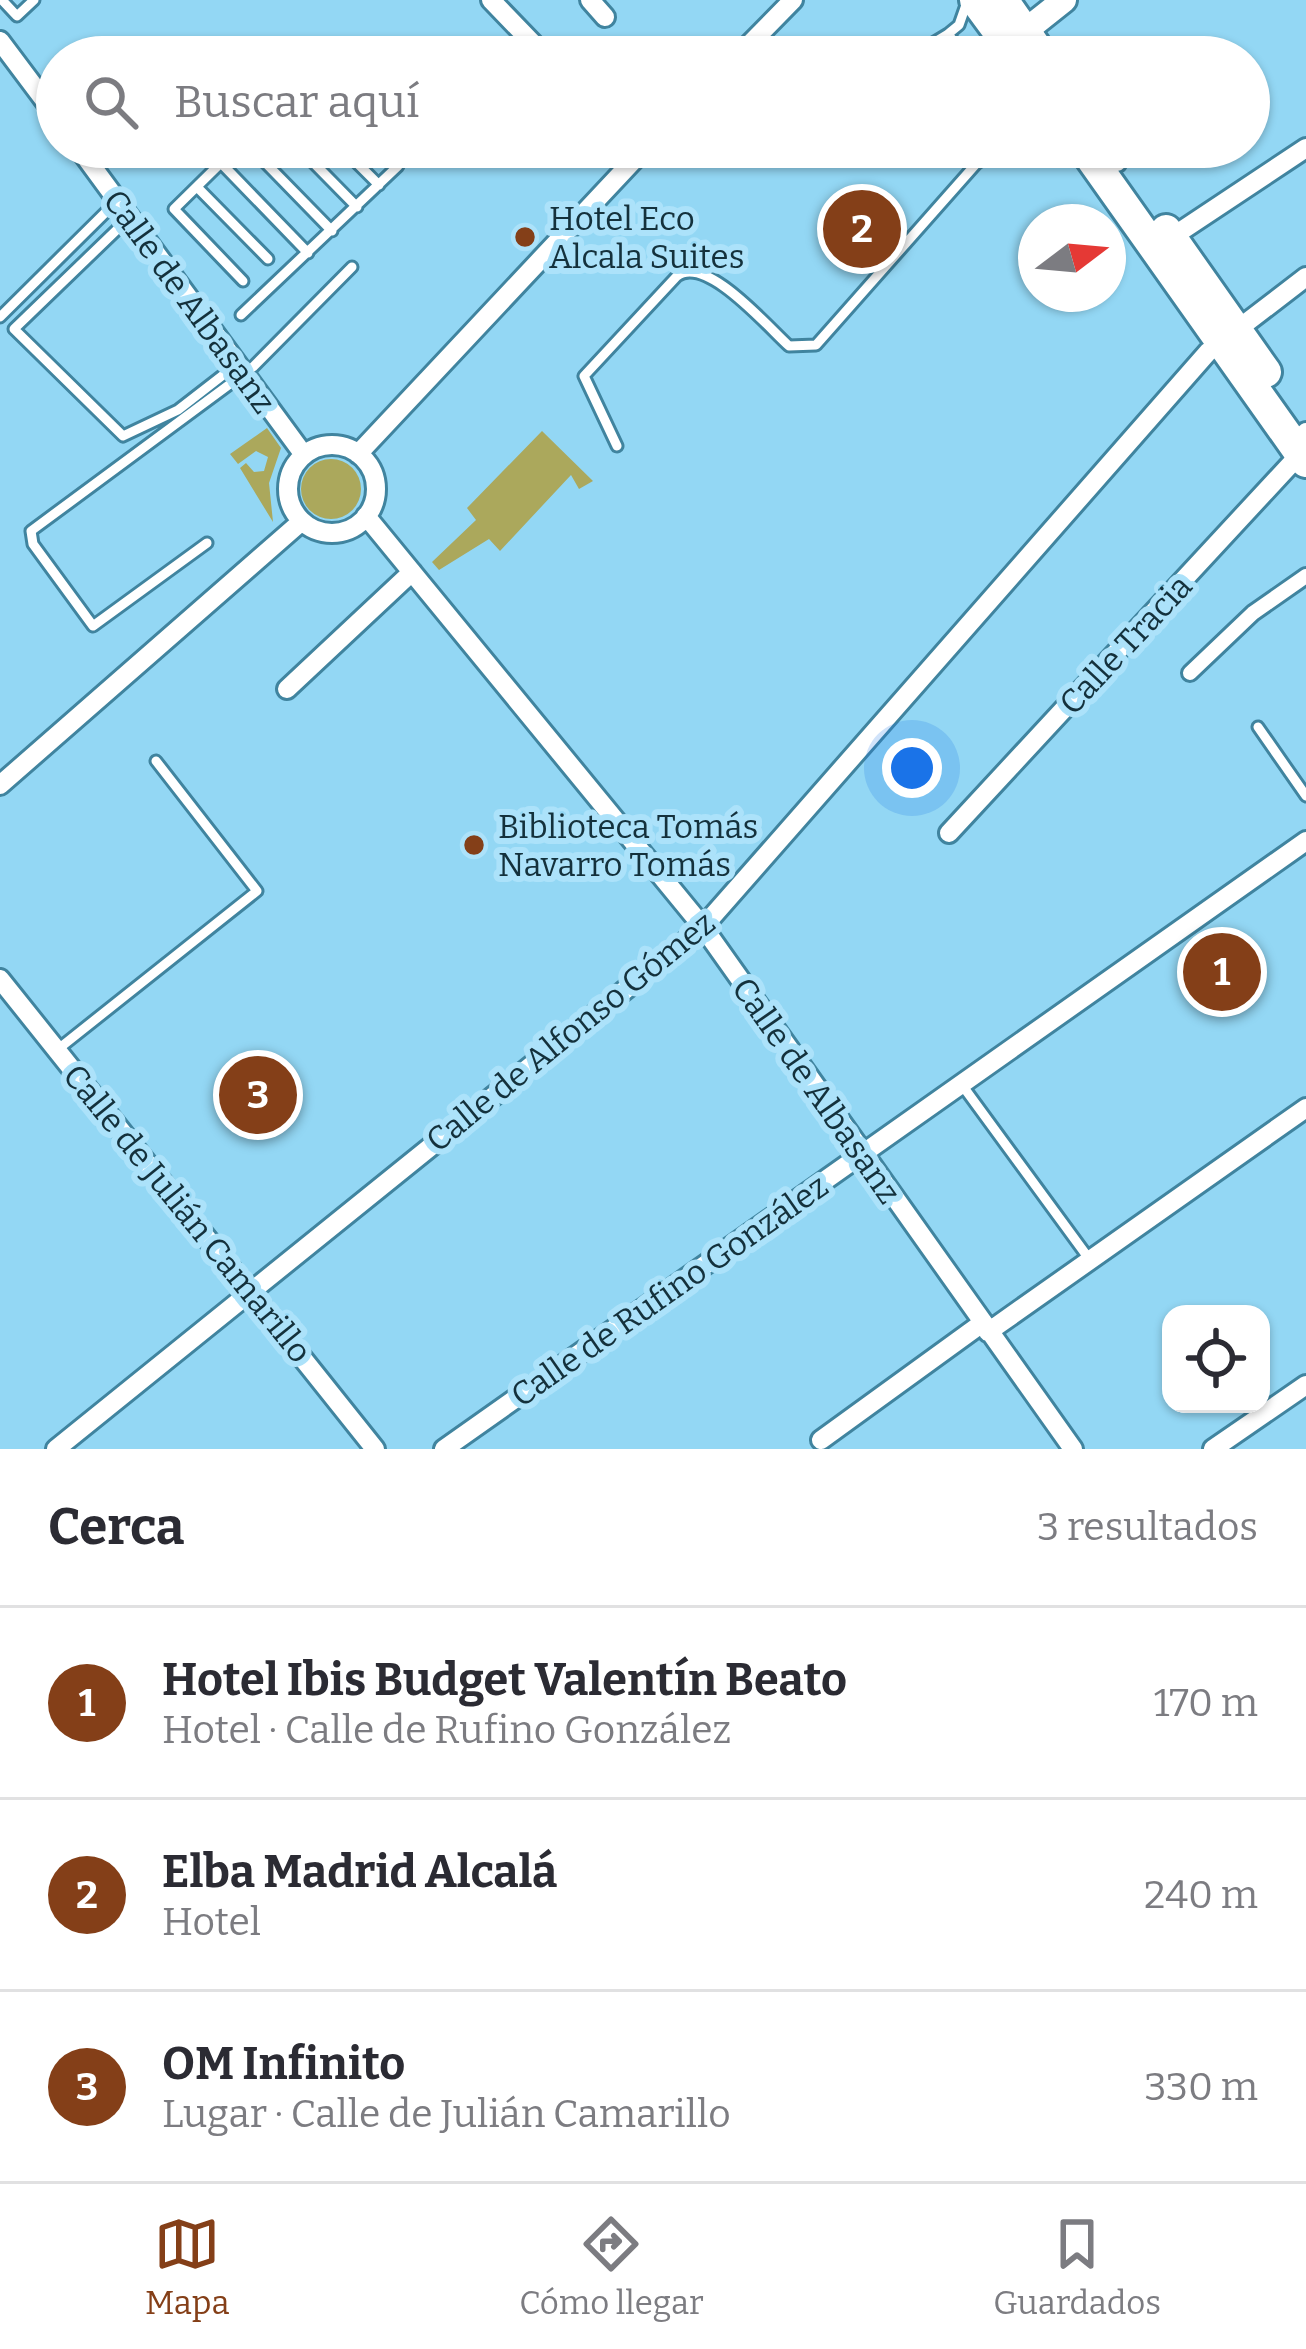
<!DOCTYPE html>
<html lang="es">
<meta charset="utf-8">
<style>
:root{--surface:#fff;--page:#f7f7f7;--text:#2b2b33;--muted:#7c7c81;--line:#e1e1e2;--accent:#843f18}
body{margin:0;font-family:Bitter,serif;background:var(--page);color:var(--text)}
.controls{position:absolute;right:36px;bottom:36px;display:grid;overflow:hidden;border-radius:24px;box-shadow:0 3px 9px #0004}
.controls button{width:108px;height:108px;display:grid;place-items:center;padding:0;border:0;border-bottom:3px solid var(--line);background:var(--surface);color:var(--text);font:60px sans-serif}
.compass{position:absolute;left:1018px;top:204px;width:108px;height:108px;border-radius:50%;background:var(--surface);box-shadow:0 3px 9px #0004;rotate:74deg}
.you{position:absolute;left:912px;top:768px;width:42px;height:42px;margin:-30px;border:9px solid #fff;border-radius:50%;background:#1a73e8;box-shadow:0 0 0 18px #1a73e833}
.badge{display:grid;place-items:center;width:78px;height:78px;border-radius:50%;background:var(--accent);color:#fff;font-size:39px;font-weight:700}
.pin{position:absolute;translate:-50% -50%;border:6px solid #fff;box-shadow:0 3px 12px #0006}
.list{margin:0;padding:0;list-style:none}
h2{display:flex;justify-content:space-between;align-items:center;height:156px;margin:0;padding:0 48px;font-size:51px}
h2 small{font-size:39px;font-weight:400;color:var(--muted)}
.list li{display:grid;grid-template-columns:78px 1fr auto;gap:36px;align-items:center;box-sizing:border-box;height:192px;padding:0 48px;border-top:3px solid var(--line)}
.list b{display:block;font-size:45px;white-space:nowrap}
.list p{margin:0;font-size:39px;white-space:nowrap;color:var(--muted)}
.list em{font-size:39px;font-style:normal;color:var(--muted)}
.icon{flex:none;width:66px;height:66px;fill:none;stroke:currentColor;stroke-width:2;stroke-linecap:round;stroke-linejoin:round}
.map{position:relative;flex:none;width:1306px;height:1449px;overflow:hidden}
.search{position:absolute;background:var(--surface);box-shadow:0 3px 9px #0004;left:36px;right:36px;top:36px;height:132px;display:flex;align-items:center;gap:30px;box-sizing:border-box;padding:0 42px;border-radius:66px;color:var(--muted);font-size:45px}
.sheet{height:732px;background:var(--surface)}
nav{display:flex;justify-content:space-around;align-items:center;box-sizing:border-box;height:168px;border-top:3px solid var(--line);background:var(--surface);font-size:33px;color:var(--muted)}
nav a{display:grid;justify-items:center;gap:6px}
nav .on{color:var(--accent)}
.map>svg:first-child{display:block}
.green{fill:#aba85c}
.lines{fill:none;stroke-linecap:round;stroke-linejoin:round}
.service-casing{stroke:#40849f;stroke-width:15}
.pedestrian-casing{stroke:#40849f;stroke-width:20}
.minor-casing{stroke:#40849f;stroke-width:24}
.tertiary-casing{stroke:#40849f;stroke-width:30}
.primary-casing{stroke:#40849f;stroke-width:36}
.service{stroke:#fff;stroke-width:9}
.pedestrian{stroke:#fff;stroke-width:14}
.minor{stroke:#fff;stroke-width:18}
.tertiary{stroke:#fff;stroke-width:24}
.primary{stroke:#fff;stroke-width:30}
.poi-dot{fill:#843f18;stroke:#ace2fa;stroke-width:4.5}
.labels{text-anchor:middle;stroke-width:12;stroke-linejoin:round;paint-order:stroke}
.poi-label{font-size:33px;fill:#14313c;stroke:#ace2fa;text-anchor:start}
.street-label{font-size:33px;fill:#14313c;stroke:#ace2fa}
</style>
<div class="map">
<svg width="1306" height="1449" viewBox="0 0 1306 1449">
<rect width="100%" height="100%" fill="#93d7f4"/>
<!-- green -->
<path class="green" d="M267 428 281 448 269 483 273 522 240 468 246 463 254 472 264 471 268 457 256 451 238 464 230 454Z
M542 431 593 481 579 489 571 475 500 551 489 539 439 570 432 562 476 520 467 508Z
M301 489a30 30 0 1 1 60 0a30 30 0 1 1-60 0Z"/>
<g class="lines">
<!-- service casing -->
<g class="service-casing">
<path id="service" d="M2 0 17 16 34 0
M501 57 523 36
M910 57 948 34
M966 57 948 34 959 25 966 5
M237 147 174 209 243 281
M250 147 332 231
M298 147 357 207
M341 147 379 185
M221 163 308 253
M197 187 268 259
M129 218 14 329 123 436 178 410 236 365
M241 315 398 166 385 147
M0 317 117 201
M617 446 584 376 677 276C706 255 765 324 789 346L816 345 976 164 999 147
M207 543 93 626 33 544 31 531 253 367 352 267
M1258 727 1306 796
M57 1050 257 891 156 761
M962 1085 1090 1260"/>
</g>
<!-- pedestrian casing -->
<g class="pedestrian-casing">
<path id="pedestrian" d="M1190 673 1253 613 1306 576"/>
</g>
<!-- minor casing -->
<g class="minor-casing">
<path id="minor" d="M491 0 546 57
M590 0 605 17
M0 41 57 117
M737 57 793 0
M78 147 304 455
M1100 147 1117 162
M1166 241 1306 148
M288 489a44 44 0 1 1 88 0a44 44 0 1 1-88 0Z
M358 454 646 147
M366 516 703 927 1073 1449
M287 689 412 572
M0 785 302 521
M949 833 1300 454 1306 432
M0 979 375 1449
M988 1332 1306 1108
M821 1440 981 1324
M56 1449 703 927 1208 352 1306 277
M444 1449 1306 841
M1213 1449 1306 1385"/>
</g>
<!-- tertiary casing -->
<g class="tertiary-casing">
<path id="tertiary" d="M1025 31 1064 0"/>
</g>
<!-- primary casing -->
<g class="primary-casing">
<path id="primary" d="M975 0 1017 57
M1003 0 1043 57
M1083 147 1306 462
M1166 230 1266 372"/>
</g>
<!-- service -->
<use href="#service" class="service"/>
<!-- pedestrian -->
<use href="#pedestrian" class="pedestrian"/>
<!-- minor -->
<use href="#minor" class="minor"/>
<!-- tertiary -->
<use href="#tertiary" class="tertiary"/>
<!-- primary -->
<use href="#primary" class="primary"/>
</g>
<!-- markers -->
<g class="poi-dot">
<circle cx="525" cy="237" r="12"/>
<circle cx="474" cy="845" r="12"/>
</g>
<g class="labels">
<!-- poi labels -->
<g class="poi-label">
<text x="549" y="230">Hotel Eco<tspan x="549" dy="38">Alcala Suites</tspan></text>
<text x="498" y="838">Biblioteca Tomás<tspan x="498" dy="38">Navarro Tomás</tspan></text>
</g>
<!-- street labels -->
<g class="street-label">
<text transform="translate(190 301) rotate(54)" y="12">Calle de Albasanz</text>
<text transform="translate(1125 644) rotate(-47)" y="12">Calle Tracia</text>
<text transform="translate(570 1031) rotate(-39)" y="12">Calle de Alfonso Gómez</text>
<text transform="translate(817 1090) rotate(55)" y="12">Calle de Albasanz</text>
<text transform="translate(188 1213) rotate(51)" y="12">Calle de Julián Camarillo</text>
<text transform="translate(669 1290) rotate(-35)" y="12">Calle de Rufino González</text>
</g>
</g>
</svg>
<div class="controls">
<button><svg class="icon" aria-label="locate" viewBox="0 0 24 24"><circle cx="12" cy="12" r="6"/><path d="M12 2v4M12 18v4M2 12h4M18 12h4"/></svg></button>
</div>
<svg class="compass" viewBox="-18 -18 36 36"><path d="M0-13l5 13h-10z" fill="#e53935"/><path d="M0 13l5-13h-10z" fill="#7c7c81"/></svg>
<div class="you"></div>
<div class="pin badge" style="left:1222px;top:972px">1</div>
<div class="pin badge" style="left:862px;top:229px">2</div>
<div class="pin badge" style="left:258px;top:1095px">3</div>
<div class="search"><svg class="icon" aria-label="search" viewBox="0 0 24 24"><circle cx="10" cy="10" r="6"/><path d="M15 15l6 6"/></svg>Buscar aquí</div>
</div>
<section class="sheet">
<h2>Cerca<small>3 resultados</small></h2>
<ul class="list">
<li><span class="badge">1</span><div><b>Hotel Ibis Budget Valentín Beato</b><p>Hotel · Calle de Rufino González</p></div><em>170 m</em></li>
<li><span class="badge">2</span><div><b>Elba Madrid Alcalá</b><p>Hotel</p></div><em>240 m</em></li>
<li><span class="badge">3</span><div><b>OM Infinito</b><p>Lugar · Calle de Julián Camarillo</p></div><em>330 m</em></li>
</ul>
</section>
<nav>
<a class="on"><svg class="icon" aria-label="map" viewBox="0 0 24 24"><path d="M3 6l6-2 6 2 6-2v14l-6 2-6-2-6 2zM9 4v14M15 6v14"/></svg>Mapa</a>
<a><svg class="icon" aria-label="directions" viewBox="0 0 24 24"><path d="M12 3l9 9-9 9-9-9zM9 14v-3h6M13 9l2 2-2 2"/></svg>Cómo llegar</a>
<a><svg class="icon" aria-label="saved" viewBox="0 0 24 24"><path d="M7 4h10v16l-5-4-5 4z"/></svg>Guardados</a>
</nav>
